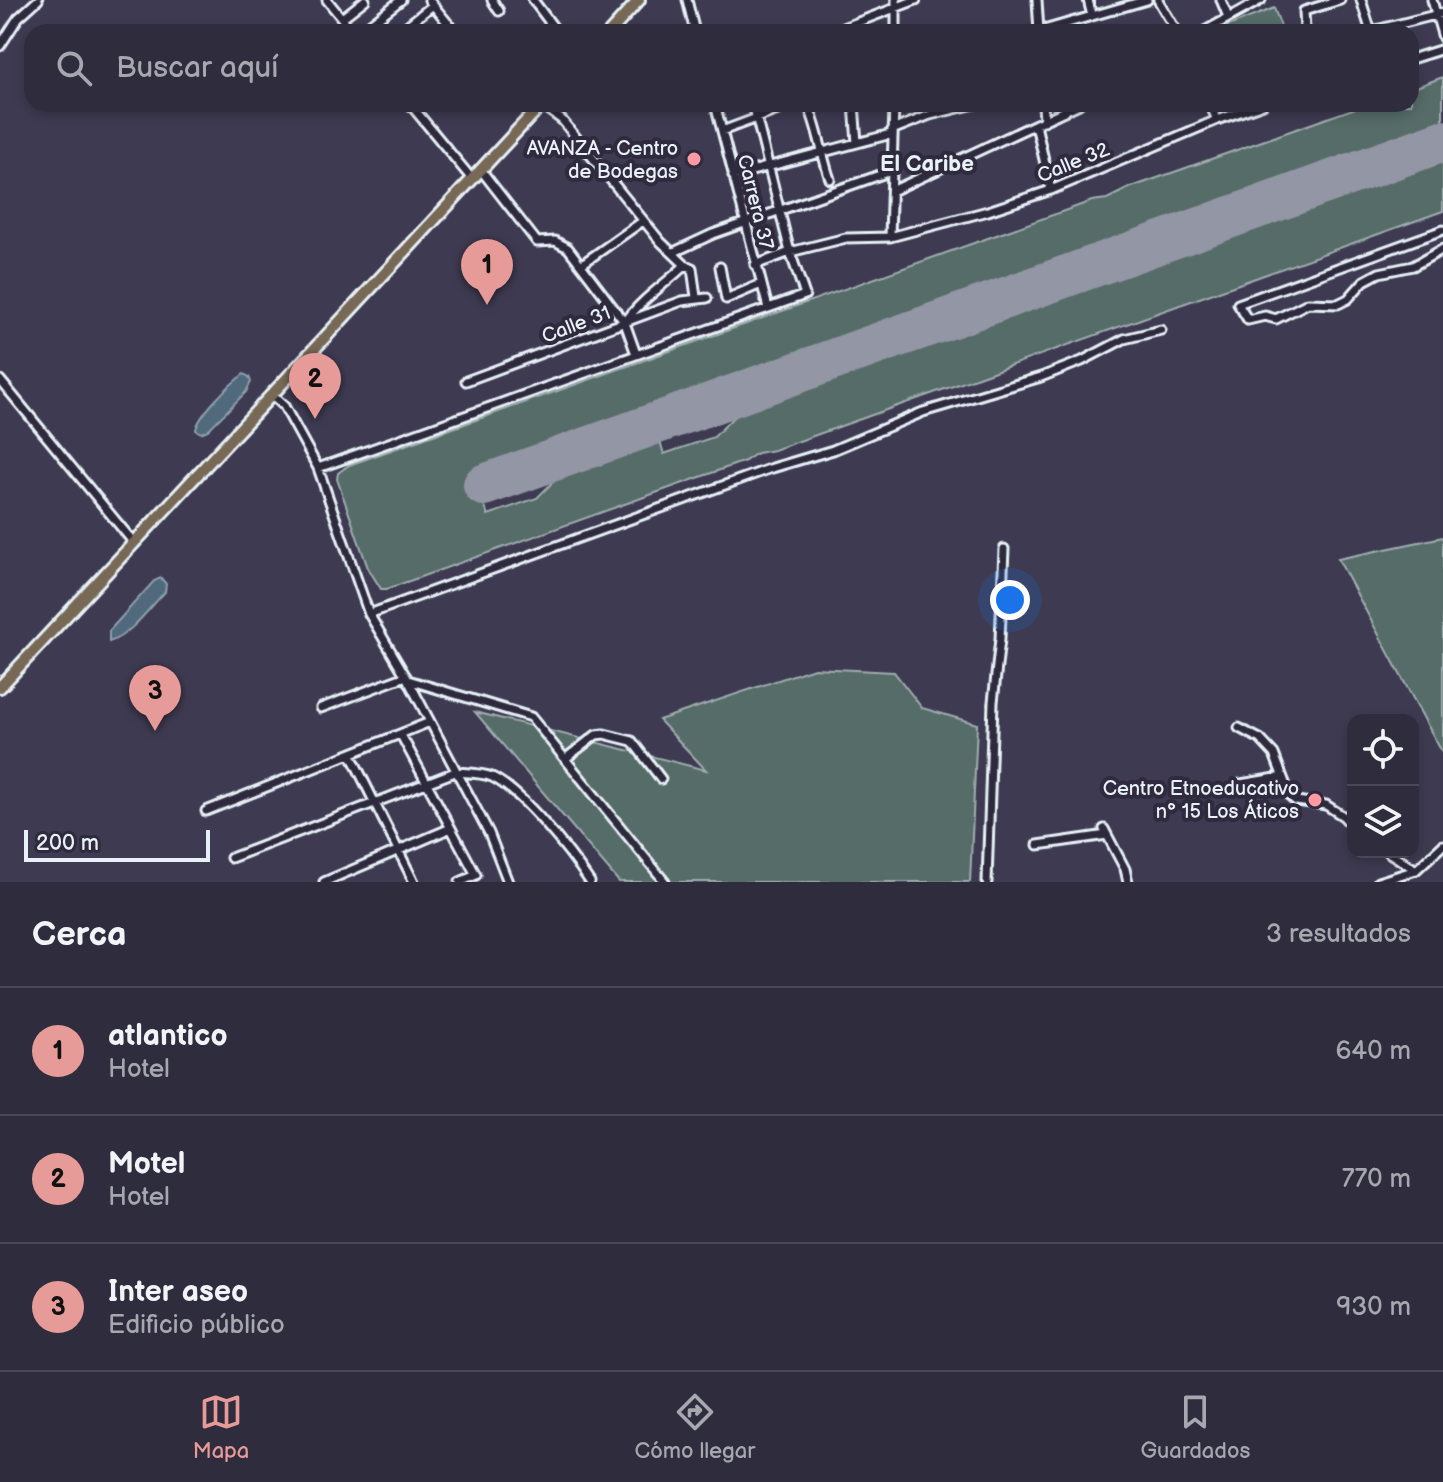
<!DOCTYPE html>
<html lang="es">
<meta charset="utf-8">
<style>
:root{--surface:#2e2c3d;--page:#363444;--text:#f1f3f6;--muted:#a7a7b0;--line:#494857;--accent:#e69b98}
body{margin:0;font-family:"Balsamiq Sans",sans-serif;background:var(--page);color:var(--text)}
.controls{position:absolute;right:24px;bottom:24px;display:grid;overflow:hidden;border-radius:16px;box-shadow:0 4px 12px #0003}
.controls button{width:72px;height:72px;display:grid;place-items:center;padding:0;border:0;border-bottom:2px solid var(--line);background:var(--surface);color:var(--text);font:40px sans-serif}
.scale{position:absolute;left:24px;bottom:20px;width:186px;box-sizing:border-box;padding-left:8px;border:4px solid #e8f1f8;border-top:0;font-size:22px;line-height:28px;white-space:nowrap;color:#e8f1f8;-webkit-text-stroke:6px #2f2a3d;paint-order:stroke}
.you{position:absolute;left:1010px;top:600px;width:28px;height:28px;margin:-20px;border:6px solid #fff;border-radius:50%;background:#1a73e8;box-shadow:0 0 0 12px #1a73e833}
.badge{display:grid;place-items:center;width:52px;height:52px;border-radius:50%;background:var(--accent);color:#111;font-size:26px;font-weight:700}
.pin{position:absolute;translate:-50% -66px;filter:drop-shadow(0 2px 4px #0008)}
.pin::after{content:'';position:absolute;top:42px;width:28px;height:24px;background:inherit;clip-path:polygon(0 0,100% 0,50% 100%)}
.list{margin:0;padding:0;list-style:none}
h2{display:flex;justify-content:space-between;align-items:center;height:104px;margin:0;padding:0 32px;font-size:34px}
h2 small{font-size:26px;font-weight:400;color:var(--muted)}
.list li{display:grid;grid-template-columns:52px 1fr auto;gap:24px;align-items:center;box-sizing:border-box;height:128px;padding:0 32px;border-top:2px solid var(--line)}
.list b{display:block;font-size:30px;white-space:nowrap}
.list p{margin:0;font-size:26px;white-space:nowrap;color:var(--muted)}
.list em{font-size:26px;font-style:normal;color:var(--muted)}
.icon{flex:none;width:44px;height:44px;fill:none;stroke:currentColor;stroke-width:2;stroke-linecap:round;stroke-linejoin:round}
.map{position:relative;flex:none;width:1443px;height:882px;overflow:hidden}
.search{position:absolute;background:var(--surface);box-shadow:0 4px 12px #0003;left:24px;right:24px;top:24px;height:88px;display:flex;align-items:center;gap:20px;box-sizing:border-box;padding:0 28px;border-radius:24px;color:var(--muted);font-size:30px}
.sheet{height:488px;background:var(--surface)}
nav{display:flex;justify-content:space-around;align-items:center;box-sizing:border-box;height:112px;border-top:2px solid var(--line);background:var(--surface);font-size:22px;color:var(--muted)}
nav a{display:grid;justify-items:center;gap:4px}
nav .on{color:var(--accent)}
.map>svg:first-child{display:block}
.green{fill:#566c67;stroke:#9faeb0;stroke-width:2}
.water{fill:#51697c;stroke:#8d9fae;stroke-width:2}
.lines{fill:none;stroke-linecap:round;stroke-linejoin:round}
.runway{stroke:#9396a4;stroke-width:42}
.minor-casing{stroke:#e8f1f8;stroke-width:13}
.highway-casing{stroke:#e8f1f8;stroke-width:16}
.minor{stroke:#2f2a3d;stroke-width:7}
.highway{stroke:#776954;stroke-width:10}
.poi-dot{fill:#ff9aa2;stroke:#2f2a3d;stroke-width:3}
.labels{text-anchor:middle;stroke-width:8;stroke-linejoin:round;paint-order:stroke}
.poi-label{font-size:20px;fill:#e8f1f8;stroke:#2f2a3d;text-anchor:end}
.street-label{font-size:20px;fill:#e8f1f8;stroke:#2f2a3d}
.neighbourhood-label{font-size:22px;font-weight:bold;fill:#e8f1f8;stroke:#2f2a3d}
</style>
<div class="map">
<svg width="1443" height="882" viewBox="0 0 1443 882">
<rect width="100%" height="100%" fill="#3e3a51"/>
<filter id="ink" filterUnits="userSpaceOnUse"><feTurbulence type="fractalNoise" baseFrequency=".0125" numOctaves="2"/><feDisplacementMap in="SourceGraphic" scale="16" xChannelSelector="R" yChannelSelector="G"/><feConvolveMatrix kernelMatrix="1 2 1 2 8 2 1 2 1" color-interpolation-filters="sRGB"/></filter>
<g filter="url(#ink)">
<!-- green -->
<path class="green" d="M1274 8 1283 32H1213Z
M1443 77V125L472 473 488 515 537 498 566 469 659 438 664 454 714 437 744 406 1443 155V211L774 450 757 453 745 461 387 589H381L368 568 337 479 338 473 349 465 1092 201 1107 199 1129 188 1367 104H1411V89Z
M1443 537V754L1338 559Z
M814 668 894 672 922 708 977 724 970 882H619L475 712 706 770 659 720Z"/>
<!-- water -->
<path class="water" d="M244 374 249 377 251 382 246 392 208 430 201 433 196 430C198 415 231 383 244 374Z
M161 578 166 584 165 592C149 608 131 635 109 642V631L154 581Z"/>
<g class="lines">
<!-- runway -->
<path class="runway" d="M484 485 1443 141"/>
<!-- minor casing -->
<g class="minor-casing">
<path id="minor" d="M327 0 353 32
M429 0 455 32
M492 0 499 11
M533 0 557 32
M687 0 695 32
M896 0V32
M1037 0 1039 32
M1088 0 1092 16
M1158 0 1177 32
M1221 0 1228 17
M1361 0 1371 32
M1432 0 1443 38
M342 18 365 0
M360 32 401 0
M399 32 433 5
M437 32 448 23
M832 32 916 0
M1037 32 1147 0
M1203 32 1261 0
M1305 32 1304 11 1340 0
M1368 32 1443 13
M0 46 18 18 38 0
M1411 59 1443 49
M410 104 472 179
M715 104 768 308
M807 104C817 121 822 158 830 179
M854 104 857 143
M1043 104 1044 121
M1210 104 1217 120
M542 105 562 120 661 242 685 265 692 268 696 297
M1036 125 1051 190
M892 130 930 115 975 104
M722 131 794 104
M481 170 537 242 555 241 568 248 625 323 636 354
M733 176 891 134
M892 191 1079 104
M1443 230 1238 304 1248 320 1265 316 1276 319 1308 303 1338 304 1348 299 1364 281 1379 273 1413 266 1443 249
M890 237 894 104
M674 252 713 234 894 170
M582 264 643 221
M755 265 790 252 846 238 890 237 988 211 1051 190 1217 120 1263 104
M720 267 726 299 761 284
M626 321C641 299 666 284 685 265
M0 380 134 543
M466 381 682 301 707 298
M272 395 284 406 318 468 369 614 408 680 489 833 508 882
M318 468 805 295 790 252 753 104
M369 614 769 469 833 450 923 412 1041 377 1082 361 1124 339 1161 330
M408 680 531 717 665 882
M321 708 406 676
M1239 728 1260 739 1274 754 1290 796 1296 801 1326 805 1343 816 1353 827
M401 735 476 875 460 882
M351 755 414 882
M565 759 596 735 604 734 632 741 661 779
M1235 785 1282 777
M206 811 430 722
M1104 829 1125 869 1128 882
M1038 845 1107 835
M1388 852 1416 870
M231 858 455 772C466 773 482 773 492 777 523 792 571 853 590 882
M324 882 451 828
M987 882 993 702 1000 639 1004 549
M1378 882 1416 870 1443 845"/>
</g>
<!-- highway casing -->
<g class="highway-casing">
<path id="highway" d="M610 32 639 0
M0 687 542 104"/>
</g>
<!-- minor -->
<use href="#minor" class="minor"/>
<!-- highway -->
<use href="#highway" class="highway"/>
</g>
</g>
<!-- markers -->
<g class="poi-dot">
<circle cx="694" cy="159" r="8"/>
<circle cx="1315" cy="800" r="8"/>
</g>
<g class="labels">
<!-- poi labels -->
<g class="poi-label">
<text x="678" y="155">AVANZA - Centro<tspan x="678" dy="23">de Bodegas</tspan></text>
<text x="1299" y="795">Centro Etnoeducativo<tspan x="1299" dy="23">n° 15 Los Áticos</tspan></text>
</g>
<!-- street labels -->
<g class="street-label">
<text transform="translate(1073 162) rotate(-22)" y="7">Calle 32</text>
<text transform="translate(756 202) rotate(76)" y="7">Carrera 37</text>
<text transform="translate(576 324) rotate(-21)" y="7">Calle 31</text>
</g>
<!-- neighbourhood labels -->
<g class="neighbourhood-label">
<text x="927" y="171">El Caribe</text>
</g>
</g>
</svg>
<div class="controls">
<button><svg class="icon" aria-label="locate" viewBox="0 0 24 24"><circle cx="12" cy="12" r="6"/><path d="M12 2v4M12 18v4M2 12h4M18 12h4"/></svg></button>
<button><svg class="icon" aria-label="layers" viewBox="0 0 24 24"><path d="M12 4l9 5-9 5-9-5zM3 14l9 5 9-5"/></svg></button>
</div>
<div class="scale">200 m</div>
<div class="you"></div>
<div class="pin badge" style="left:487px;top:305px">1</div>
<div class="pin badge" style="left:315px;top:419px">2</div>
<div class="pin badge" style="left:155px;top:731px">3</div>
<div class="search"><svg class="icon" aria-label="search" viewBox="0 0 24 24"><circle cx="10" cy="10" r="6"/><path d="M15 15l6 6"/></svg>Buscar aquí</div>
</div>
<section class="sheet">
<h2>Cerca<small>3 resultados</small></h2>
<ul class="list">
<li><span class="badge">1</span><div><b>atlantico</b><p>Hotel</p></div><em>640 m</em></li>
<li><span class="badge">2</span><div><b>Motel</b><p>Hotel</p></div><em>770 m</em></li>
<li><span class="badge">3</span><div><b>Inter aseo</b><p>Edificio público</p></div><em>930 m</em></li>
</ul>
</section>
<nav>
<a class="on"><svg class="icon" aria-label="map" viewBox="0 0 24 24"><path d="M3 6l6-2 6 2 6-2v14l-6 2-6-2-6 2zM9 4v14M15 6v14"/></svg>Mapa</a>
<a><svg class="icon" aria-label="directions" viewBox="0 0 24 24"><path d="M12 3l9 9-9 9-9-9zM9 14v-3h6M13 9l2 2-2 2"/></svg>Cómo llegar</a>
<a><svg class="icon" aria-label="saved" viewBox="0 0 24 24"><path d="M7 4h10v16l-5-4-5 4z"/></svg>Guardados</a>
</nav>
